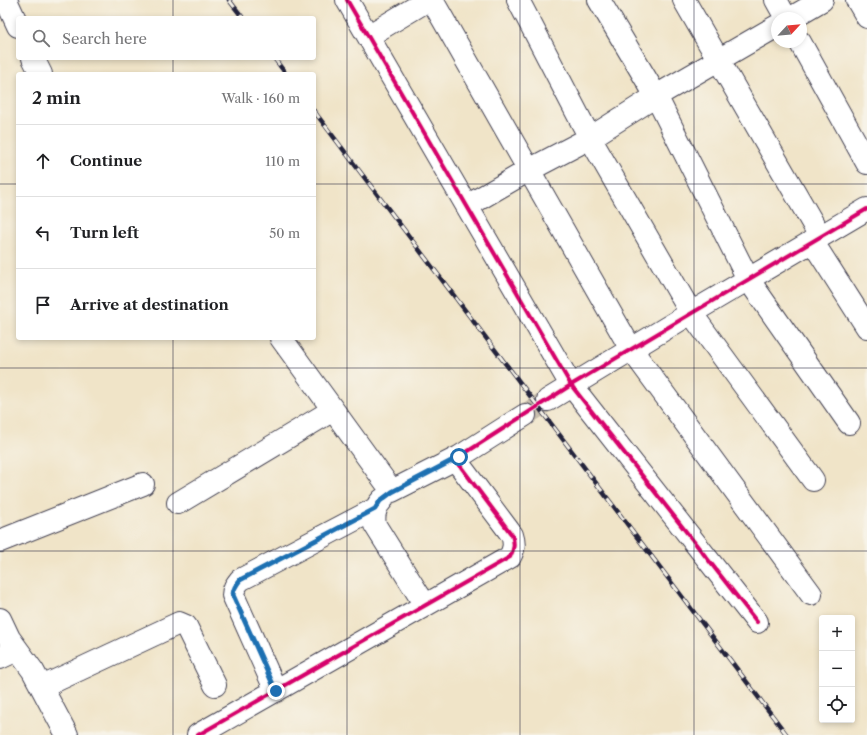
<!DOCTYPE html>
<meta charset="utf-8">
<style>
:root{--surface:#fff;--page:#f2f2f2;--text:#202124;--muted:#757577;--line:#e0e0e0}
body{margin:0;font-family:"Libre Caslon Text",serif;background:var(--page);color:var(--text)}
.controls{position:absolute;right:12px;bottom:12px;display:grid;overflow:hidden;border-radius:4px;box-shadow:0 2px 6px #0003}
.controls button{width:36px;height:36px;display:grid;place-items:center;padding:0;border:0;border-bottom:1px solid var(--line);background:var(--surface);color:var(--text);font:20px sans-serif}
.compass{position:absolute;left:771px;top:12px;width:36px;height:36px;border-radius:50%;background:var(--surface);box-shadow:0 2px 6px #0003;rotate:64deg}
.stop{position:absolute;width:12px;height:12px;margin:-9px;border:3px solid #1f6fb2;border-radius:50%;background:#fff}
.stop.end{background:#1f6fb2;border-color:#fff;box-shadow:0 1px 4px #0008}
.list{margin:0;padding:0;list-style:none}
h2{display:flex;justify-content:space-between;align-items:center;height:52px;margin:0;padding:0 16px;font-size:17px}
h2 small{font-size:13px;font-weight:400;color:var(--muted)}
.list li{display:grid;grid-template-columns:26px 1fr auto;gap:12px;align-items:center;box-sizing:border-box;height:72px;padding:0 16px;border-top:1px solid var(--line)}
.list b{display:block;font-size:15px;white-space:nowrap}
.list em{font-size:13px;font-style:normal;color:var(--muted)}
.icon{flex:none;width:22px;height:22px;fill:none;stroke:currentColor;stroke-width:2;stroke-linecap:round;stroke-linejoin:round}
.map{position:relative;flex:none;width:867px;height:735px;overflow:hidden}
.search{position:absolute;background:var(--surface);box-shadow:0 2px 6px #0003;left:16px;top:16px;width:300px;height:44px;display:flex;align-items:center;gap:10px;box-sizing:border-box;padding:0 14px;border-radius:4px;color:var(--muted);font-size:15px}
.panel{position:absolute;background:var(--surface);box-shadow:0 2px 6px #0003;left:16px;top:72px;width:300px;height:268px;border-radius:4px}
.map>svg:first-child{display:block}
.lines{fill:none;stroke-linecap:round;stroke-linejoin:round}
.minor-tunnel{stroke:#c7bdac;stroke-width:22;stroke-dasharray:22 11;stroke-linecap:butt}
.minor-casing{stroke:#413f50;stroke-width:24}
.minor{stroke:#fff;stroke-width:22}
.rail-casing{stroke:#22223b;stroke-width:4.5}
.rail{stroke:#f7f3e8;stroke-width:3;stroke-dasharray:9;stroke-linecap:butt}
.cycleway-casing{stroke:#f7f3e8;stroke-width:6}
.cycleway{stroke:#d6006c;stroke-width:4}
.route{stroke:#1f6fb2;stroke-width:5}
.grid{fill:none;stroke:#22223b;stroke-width:1;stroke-opacity:0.55}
</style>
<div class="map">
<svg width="867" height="735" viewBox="0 0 867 735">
<rect width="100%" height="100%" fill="#f7f3e8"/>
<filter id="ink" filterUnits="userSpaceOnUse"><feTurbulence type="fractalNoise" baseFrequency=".025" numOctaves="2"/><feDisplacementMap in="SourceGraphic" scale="8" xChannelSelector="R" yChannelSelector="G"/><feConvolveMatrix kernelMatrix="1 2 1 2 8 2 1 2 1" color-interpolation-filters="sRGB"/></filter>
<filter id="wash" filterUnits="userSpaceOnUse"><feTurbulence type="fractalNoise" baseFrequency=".012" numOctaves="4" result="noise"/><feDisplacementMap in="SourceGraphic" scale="16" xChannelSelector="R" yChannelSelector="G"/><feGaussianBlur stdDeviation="0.9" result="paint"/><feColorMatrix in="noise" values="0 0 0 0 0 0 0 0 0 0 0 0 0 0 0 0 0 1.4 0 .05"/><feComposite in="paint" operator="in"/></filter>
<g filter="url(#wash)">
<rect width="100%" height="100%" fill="#f0e4c8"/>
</g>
<g filter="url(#ink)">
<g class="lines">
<!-- minor-tunnel -->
<path class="minor-tunnel" d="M525 415 548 400"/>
<!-- minor casing -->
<g class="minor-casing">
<path id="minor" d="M6 0 18 26
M347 0 571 385 757 622
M432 0 631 349 811 594
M518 0 590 138 691 313 813 480
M599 0 656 96 748 279 849 423
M684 0 820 236
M776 0 786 18
M857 0 867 17
M791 18 822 0
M368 36 428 0
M800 42 867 163
M33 58 41 74
M467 206 529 170 590 138 656 96 777 26
M812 241 867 327
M281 338 392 491 459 457
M548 400 691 313 867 209
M382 500C375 507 373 515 375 525L425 605
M178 503 333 410
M0 541 143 484
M0 619 9 638 33 671 67 735
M0 658 17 650
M42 687 179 623 186 626 215 685
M276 691 233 595C233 589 236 585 240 580L375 509
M198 735 510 557C514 549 515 544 512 535L458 463 459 457 525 415"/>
</g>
<!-- minor -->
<use href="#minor" class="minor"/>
<!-- rail casing -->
<g class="rail-casing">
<path id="rail" d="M229 0 243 18
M274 58 286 74
M314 111 787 735"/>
</g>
<!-- rail -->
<use href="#rail" class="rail"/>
<!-- cycleway casing -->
<g class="cycleway-casing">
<path id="cycleway" d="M347 0 571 385 757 622
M198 735 510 557C514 549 515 544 512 535L458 463 459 457 571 385 867 209"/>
</g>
<!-- cycleway -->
<use href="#cycleway" class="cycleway"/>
</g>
</g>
<g class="lines" filter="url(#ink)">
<!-- route -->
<path class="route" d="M276 691 233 595C233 589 236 585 240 580L375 509 380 501 392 492 459 457"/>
</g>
<!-- grid -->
<path class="grid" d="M173 0V18M347 0V735M520 0V735M694 0V735M173 58V74M0 184H18M314 184H867M173 338V735M0 368H867M0 551H867"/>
</svg>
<div class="controls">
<button>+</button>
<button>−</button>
<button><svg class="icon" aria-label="locate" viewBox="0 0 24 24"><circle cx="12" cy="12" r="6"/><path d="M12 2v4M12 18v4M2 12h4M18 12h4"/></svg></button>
</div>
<svg class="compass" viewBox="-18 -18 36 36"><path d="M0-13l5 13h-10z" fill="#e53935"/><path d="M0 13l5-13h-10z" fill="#757577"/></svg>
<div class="stop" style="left:459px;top:457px"></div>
<div class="stop end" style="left:276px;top:691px"></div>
<div class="search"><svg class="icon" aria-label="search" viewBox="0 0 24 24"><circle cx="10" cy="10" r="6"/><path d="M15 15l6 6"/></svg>Search here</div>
<section class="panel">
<h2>2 min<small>Walk · 160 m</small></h2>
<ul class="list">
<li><svg class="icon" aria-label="ahead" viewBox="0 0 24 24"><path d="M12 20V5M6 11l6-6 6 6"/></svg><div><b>Continue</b></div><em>110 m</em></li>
<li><svg class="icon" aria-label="left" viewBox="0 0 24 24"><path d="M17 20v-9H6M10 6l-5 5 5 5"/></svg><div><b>Turn left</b></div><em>50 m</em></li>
<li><svg class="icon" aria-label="arrive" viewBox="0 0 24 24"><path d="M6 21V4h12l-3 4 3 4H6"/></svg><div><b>Arrive at destination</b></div></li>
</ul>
</section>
</div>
